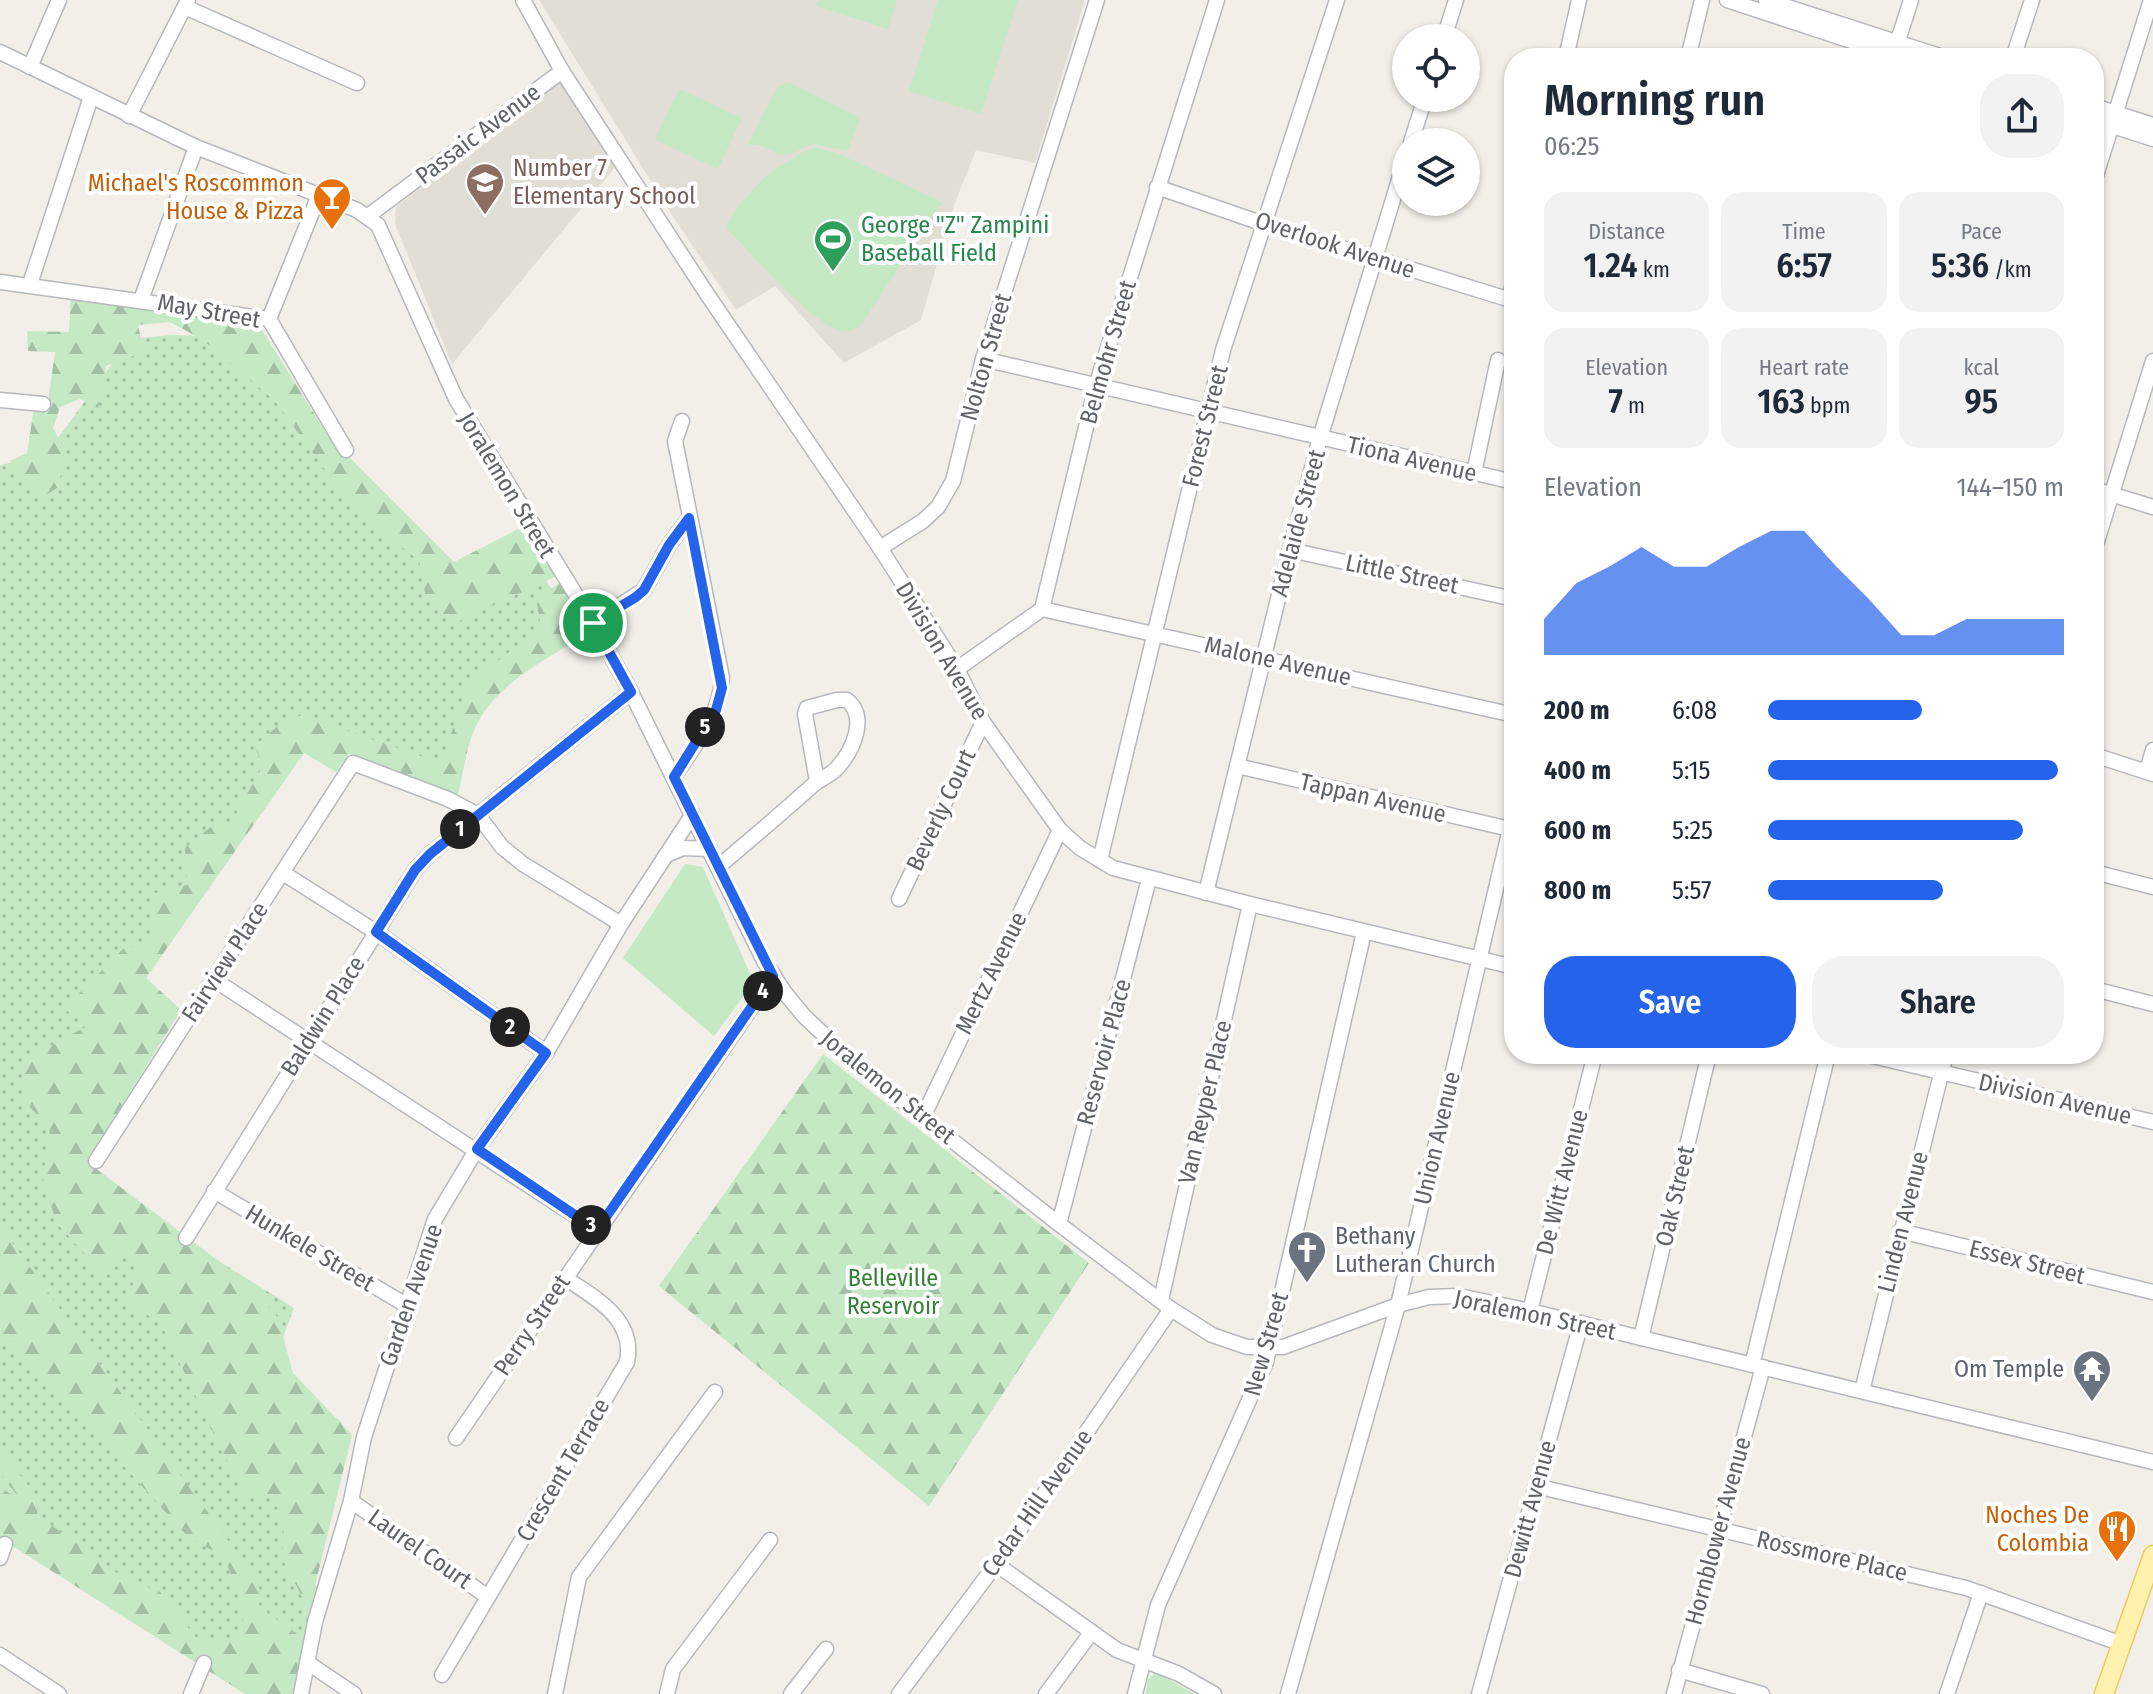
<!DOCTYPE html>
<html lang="en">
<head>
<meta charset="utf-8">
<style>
	body { margin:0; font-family:"Fira Sans Condensed",sans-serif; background:#f2f2f3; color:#1f2937; height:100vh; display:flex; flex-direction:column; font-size:30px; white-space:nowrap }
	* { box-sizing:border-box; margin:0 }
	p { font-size:26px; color:#747a83 }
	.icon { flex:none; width:44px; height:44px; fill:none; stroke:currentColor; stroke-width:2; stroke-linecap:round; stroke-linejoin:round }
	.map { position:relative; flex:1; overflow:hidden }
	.sheet { position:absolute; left:1504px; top:48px; width:600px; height:1016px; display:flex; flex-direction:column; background:#fff; border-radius:32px; box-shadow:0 2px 6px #0004 }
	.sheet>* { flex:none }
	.fabs { position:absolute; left:1392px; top:24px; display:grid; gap:16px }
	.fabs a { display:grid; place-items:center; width:88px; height:88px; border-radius:50%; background:#fff; box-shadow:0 2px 6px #0004; font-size:40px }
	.pin { position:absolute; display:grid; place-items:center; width:68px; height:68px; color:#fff; margin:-34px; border:4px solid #fff; border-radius:50%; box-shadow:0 2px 8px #0007 }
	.km { position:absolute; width:40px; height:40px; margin:-20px; border-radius:50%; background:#222; color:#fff; font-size:22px; line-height:40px; text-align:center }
	.round { display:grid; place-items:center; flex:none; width:84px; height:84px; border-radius:32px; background:#f2f2f3 }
	.overview { display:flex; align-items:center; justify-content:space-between; height:136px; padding:0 40px }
	h1 { font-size:44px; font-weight:600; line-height:60px }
	.figures { display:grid; grid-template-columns:repeat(3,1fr); gap:12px; height:136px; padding:8px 40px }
	.figures div { display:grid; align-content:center; border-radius:20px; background:#f2f2f3; text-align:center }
	.figures b { font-size:34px; font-weight:600 }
	.figures small { font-size:22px; font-weight:400 }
	.figures p { font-size:22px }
	.chart { height:224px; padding:16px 40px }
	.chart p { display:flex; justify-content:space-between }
	.chart svg { width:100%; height:144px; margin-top:8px; fill:#2563eb; opacity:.7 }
	.primary-button { display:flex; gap:16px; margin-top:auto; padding:16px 40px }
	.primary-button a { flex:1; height:92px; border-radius:32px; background:#2563eb; color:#fff; font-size:32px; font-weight:600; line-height:92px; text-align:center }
	.primary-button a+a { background:#f2f2f3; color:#1f2937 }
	ul { padding:0 40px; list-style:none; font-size:26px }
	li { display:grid; grid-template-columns:128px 96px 1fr; align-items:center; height:60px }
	li i { height:20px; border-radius:10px; background:#2563eb }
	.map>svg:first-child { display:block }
	.education { fill:#e1ded6 }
	.grass { fill:url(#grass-dots) }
	.forest { fill:url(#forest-firs) }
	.green { fill:#c5e8c5 }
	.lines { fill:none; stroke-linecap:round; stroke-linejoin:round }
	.minor-casing { stroke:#b5b8bc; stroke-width:17 }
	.major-casing { stroke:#f2c960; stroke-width:21 }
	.minor { stroke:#fff; stroke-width:14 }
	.major { stroke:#fff2af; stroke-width:18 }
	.route-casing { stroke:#fff; stroke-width:16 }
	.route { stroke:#2563eb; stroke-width:10 }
	.labels { text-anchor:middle; stroke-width:8; stroke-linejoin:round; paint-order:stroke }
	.street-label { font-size:24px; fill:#5f6368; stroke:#fff }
	.education-label { font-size:24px; fill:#785e54; stroke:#fff; text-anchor:start }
	.food-label { font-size:24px; fill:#c56008; stroke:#fff; text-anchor:end }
	.leisure-label { font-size:24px; fill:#27864d; stroke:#fff; text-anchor:start }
	.worship-label { font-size:24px; fill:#5b616d; stroke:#fff; text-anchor:start }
	.park-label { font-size:24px; fill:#348238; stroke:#fff }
</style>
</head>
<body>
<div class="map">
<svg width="2153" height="1694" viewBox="0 0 2153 1694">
	<defs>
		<pattern id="grass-dots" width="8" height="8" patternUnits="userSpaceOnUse" patternTransform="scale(2)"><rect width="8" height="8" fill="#c5e8c5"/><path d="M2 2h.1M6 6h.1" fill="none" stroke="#a3c0a4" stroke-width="1.8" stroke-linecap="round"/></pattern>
		<pattern id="forest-firs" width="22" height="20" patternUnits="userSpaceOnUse" patternTransform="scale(2)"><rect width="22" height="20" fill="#c5e8c5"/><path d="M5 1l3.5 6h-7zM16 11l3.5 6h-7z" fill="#a3c0a4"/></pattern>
	</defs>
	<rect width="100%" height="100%" fill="#f1efe8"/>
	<!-- education -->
	<g class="education">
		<path d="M539,0H1085L1035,163L976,150L953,208L921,320L844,363L775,286L736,310L670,212Z"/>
		<path d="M556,82L565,84L618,164L452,364L395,224L396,207Z"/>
	</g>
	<!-- grass -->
	<path class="grass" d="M171,335L212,336L278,397L422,558L431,596L516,534L576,627L482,692L448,789L348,749L298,744L131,990L74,1171L294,1308L270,1373L342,1422L298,1569L328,1598L305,1694H251L0,1528V465L45,456L130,339Z"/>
	<!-- forest -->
	<g class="forest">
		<path d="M71,294L232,317L262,330L328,436L454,562L522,527L557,576L455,623L426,599L419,560L359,516L274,400L203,340L170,322L138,325L144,352L106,366L98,408L80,399L60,407L53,428L67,454L57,488L43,497L10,461L27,453L34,408L47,409L55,352L28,351L27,331L69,332Z"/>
		<path d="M561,582L583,636C544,661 495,684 475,728C466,748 463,774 458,795L349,754L336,772L304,753L146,978L181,1010L87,1162L252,1286L278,1318L293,1373L352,1435L309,1610L282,1558L284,1521L273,1499L243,1494L159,1320L128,1307L137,1268L126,1256L105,1277L57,1223L43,1182L50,1128L23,1100L24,1060L89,1025L64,1009L126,946L143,947L152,931L151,894L187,885L185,848L212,826L230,824L263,766L255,746L280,724L302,715L441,763L468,684L541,627L536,598Z"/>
		<path d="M823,1054L1089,1263L929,1506L659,1286Z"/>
		<path d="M0,1226L259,1583V1606L304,1639L292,1694H245L0,1538V1488L20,1499L0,1473V1450L38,1498L37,1515L120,1575L160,1592L198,1640L228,1642L243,1633L242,1598L223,1556L189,1538L0,1329Z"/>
	</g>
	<!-- green -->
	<g class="green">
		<path d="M818,0H897L888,29L816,6Z"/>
		<path d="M938,0H1018L981,114L909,91Z"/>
		<path d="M788,82L860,118L848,151L813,144L789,155L778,154L760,145H748L777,88Z"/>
		<path d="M679,89L742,118L718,169L655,139Z"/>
		<path d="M814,147L839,154L942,202L860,326C855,329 849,332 842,331C813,326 749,251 726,227C747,189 775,165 814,147Z"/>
		<path d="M685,864L703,867L751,976L746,993L714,1036L623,958Z"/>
		<path d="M1155,1673H1158L1194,1694H1145L1148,1680Z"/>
	</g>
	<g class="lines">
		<defs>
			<g id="minor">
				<path d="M523,0L562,71L707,294L880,548L957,669L983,722L1060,830L1080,848L1113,868L1250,904L1514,967"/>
				<path d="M1727,0L1903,58"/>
				<path d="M1766,0L1946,58"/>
				<path d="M185,7L357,83"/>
				<path d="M1444,38L1456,0"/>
				<path d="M1895,50L1911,0"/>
				<path d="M0,52L196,147L357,210L378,225L456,399L593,623L631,692L764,961L785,993L804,1016L857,1066L1059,1224L1171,1309L1212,1335L1247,1347H1283L1398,1305L1429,1297L1459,1296L1530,1311L2153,1462"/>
				<path d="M1566,58L1579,0"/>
				<path d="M1688,58L1702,0"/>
				<path d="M2013,58L2032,0"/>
				<path d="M30,67L59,0"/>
				<path d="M2094,106L2153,125"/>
				<path d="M129,116L188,0"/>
				<path d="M2094,120L2153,139"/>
				<path d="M1411,142L1425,98"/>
				<path d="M2094,182L2151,0"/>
				<path d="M1157,187L1264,224L1514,301"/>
				<path d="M368,216L562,71"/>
				<path d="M0,282L269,319L346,450"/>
				<path d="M30,284L91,97"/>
				<path d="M1509,299L1514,279"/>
				<path d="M141,300L196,147"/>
				<path d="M269,319L319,195"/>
				<path d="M983,359L1514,482"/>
				<path d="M0,400L43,404"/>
				<path d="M1474,473L1498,360"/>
				<path d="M2094,489L2153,507"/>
				<path d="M880,548L923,521L938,507L953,481L983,359L1097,0"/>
				<path d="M1290,550L1514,599"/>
				<path d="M2094,551L2153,361"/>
				<path d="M1042,609L1514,715"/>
				<path d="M593,623L644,590L669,545L689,518"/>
				<path d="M957,669L1042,609L1096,386L1217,0"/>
				<path d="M2094,755L2153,774"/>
				<path d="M1237,766L1510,829"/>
				<path d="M2147,771L2153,750"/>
				<path d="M674,777C693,747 721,714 722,678L675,441L682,421"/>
				<path d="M668,854L683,848L710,849"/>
				<path d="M1100,860L1223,350L1337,0"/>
				<path d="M718,867C750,840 782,813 813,785C821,778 832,775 838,767C853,750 868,717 847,700H837L807,708L805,714L817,781"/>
				<path d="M2094,872L2153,887"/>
				<path d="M283,873L376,932L546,1053"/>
				<path d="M1206,893L1290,550L1320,438L1406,157"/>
				<path d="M899,899L983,722"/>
				<path d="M213,979L597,1230"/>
				<path d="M2094,989L2153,1004"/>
				<path d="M1864,1054L2153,1122"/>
				<path d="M923,1117L1060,830"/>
				<path d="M96,1161L353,763L448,799L478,815L502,847L523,864L621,924"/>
				<path d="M214,1191L406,1305"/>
				<path d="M1059,1224L1149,879"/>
				<path d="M1900,1231L2153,1292"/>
				<path d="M186,1238L415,870L430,854L478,815L631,692"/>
				<path d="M1161,1300L1250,904"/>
				<path d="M1530,1311L1595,1054"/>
				<path d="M1641,1338L1709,1054"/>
				<path d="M1752,1365L1828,1054"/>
				<path d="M1862,1391L1946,1054"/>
				<path d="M456,1438L773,976"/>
				<path d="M1536,1486L1966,1588L2122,1644"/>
				<path d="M351,1501L488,1597"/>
				<path d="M0,1558L5,1544"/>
				<path d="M996,1564L1117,1650L1179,1674L1214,1694"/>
				<path d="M0,1655L59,1694"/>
				<path d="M308,1663L354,1694"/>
				<path d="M1679,1670L1762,1694"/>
				<path d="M442,1675L627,1362C636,1319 594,1297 565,1278"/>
				<path d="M191,1694L204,1663"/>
				<path d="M301,1694L315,1622L351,1501L364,1437L435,1219L477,1149L546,1053L621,924L693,814"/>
				<path d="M555,1694L579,1577L715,1392"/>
				<path d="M667,1694L673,1669L770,1540"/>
				<path d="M791,1694L826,1649"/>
				<path d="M899,1694L996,1564L1171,1309"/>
				<path d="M1046,1694L1091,1633"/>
				<path d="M1135,1694L1158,1605L1266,1362L1364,932"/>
				<path d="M1288,1694L1398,1305L1514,812"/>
				<path d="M1479,1694L1581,1323"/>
				<path d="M1674,1694L1763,1367"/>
				<path d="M1947,1694L1981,1593"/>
			</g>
			<path id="major" d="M2104,1694L2153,1555"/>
		</defs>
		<!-- minor casing -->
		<use href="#minor" class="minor-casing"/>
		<!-- major casing -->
		<use href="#major" class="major-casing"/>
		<!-- minor -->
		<use href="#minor" class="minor"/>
		<!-- major -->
		<use href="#major" class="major"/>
	</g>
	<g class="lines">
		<defs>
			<path id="route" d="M689,518L722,688L716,710L674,777L773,976L597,1230L477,1149L546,1053L376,932L415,870L430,854L631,692L593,623L636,597L644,590L669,545Z"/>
		</defs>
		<!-- route casing -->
		<use href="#route" class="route-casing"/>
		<!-- route -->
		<use href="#route" class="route"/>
	</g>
	<!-- icons -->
	<defs>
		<symbol id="school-pin" viewBox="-11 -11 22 30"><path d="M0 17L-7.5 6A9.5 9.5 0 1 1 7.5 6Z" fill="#8d6e63" stroke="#fff"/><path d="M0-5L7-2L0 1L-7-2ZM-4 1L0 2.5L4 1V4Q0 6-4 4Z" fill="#fff"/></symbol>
		<symbol id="bar-pin" viewBox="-11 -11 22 30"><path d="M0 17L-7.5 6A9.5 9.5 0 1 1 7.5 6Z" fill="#e8710a" stroke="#fff"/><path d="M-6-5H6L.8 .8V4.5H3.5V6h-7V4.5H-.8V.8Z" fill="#fff"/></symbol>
		<symbol id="stadium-pin" viewBox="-11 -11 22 30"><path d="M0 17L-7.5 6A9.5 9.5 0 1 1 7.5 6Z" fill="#2e9e5b" stroke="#fff"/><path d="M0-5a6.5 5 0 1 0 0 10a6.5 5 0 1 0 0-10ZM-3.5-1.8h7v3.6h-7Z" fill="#fff"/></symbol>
		<symbol id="church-pin" viewBox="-11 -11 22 30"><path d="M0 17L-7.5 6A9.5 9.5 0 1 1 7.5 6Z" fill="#6b7280" stroke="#fff"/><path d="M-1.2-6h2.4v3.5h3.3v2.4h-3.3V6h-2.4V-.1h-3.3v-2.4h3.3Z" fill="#fff"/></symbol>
		<symbol id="temple-pin" viewBox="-11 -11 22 30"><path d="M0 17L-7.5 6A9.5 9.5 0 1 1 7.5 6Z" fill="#6b7280" stroke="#fff"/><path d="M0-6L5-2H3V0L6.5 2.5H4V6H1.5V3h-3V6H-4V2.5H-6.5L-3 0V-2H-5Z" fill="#fff"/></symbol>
		<symbol id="restaurant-pin" viewBox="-11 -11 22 30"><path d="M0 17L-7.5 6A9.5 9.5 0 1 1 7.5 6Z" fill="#e8710a" stroke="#fff"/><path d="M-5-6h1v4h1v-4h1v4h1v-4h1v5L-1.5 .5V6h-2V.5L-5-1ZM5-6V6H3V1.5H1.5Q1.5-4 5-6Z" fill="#fff"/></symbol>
	</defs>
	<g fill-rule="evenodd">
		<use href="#school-pin" x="463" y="160" width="44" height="60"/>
		<use href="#bar-pin" x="310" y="175" width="44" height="60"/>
		<use href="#stadium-pin" x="811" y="217" width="44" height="60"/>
		<use href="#church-pin" x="1285" y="1228" width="44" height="60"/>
		<use href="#temple-pin" x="2070" y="1347" width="44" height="60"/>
		<use href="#restaurant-pin" x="2095" y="1507" width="44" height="60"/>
	</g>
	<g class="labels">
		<!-- street labels -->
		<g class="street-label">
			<text transform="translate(478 134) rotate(-37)" y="8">Passaic Avenue</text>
			<text transform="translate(1335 245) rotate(18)" y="8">Overlook Avenue</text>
			<text transform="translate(209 311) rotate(10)" y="8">May Street</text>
			<text transform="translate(1108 352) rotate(-74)" y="8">Belmohr Street</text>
			<text transform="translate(986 357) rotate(-74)" y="8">Nolton Street</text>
			<text transform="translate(1205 426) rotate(-76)" y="8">Forest Street</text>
			<text transform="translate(1412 459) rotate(13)" y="8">Tiona Avenue</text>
			<text transform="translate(507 485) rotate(59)" y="8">Joralemon Street</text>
			<text transform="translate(1298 523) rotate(-75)" y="8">Adelaide Street</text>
			<text transform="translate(1402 574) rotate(12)" y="8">Little Street</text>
			<text transform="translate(942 651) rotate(59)" y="8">Division Avenue</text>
			<text transform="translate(1278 661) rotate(13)" y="8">Malone Avenue</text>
			<text transform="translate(1373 798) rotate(13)" y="8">Tappan Avenue</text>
			<text transform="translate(941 810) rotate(-65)" y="8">Beverly Court</text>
			<text transform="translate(225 962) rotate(-57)" y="8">Fairview Place</text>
			<text transform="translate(991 973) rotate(-64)" y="8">Mertz Avenue</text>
			<text transform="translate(323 1016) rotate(-58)" y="8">Baldwin Place</text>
			<text transform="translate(1104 1052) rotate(-75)" y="8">Reservoir Place</text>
			<text transform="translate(888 1087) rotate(39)" y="8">Joralemon Street</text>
			<text transform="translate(2055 1099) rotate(13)" y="8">Division Avenue</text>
			<text transform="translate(1205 1102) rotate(-77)" y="8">Van Reyper Place</text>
			<text transform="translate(1437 1138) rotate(-77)" y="8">Union Avenue</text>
			<text transform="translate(1562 1182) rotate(-76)" y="8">De Witt Avenue</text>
			<text transform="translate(1675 1196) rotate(-77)" y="8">Oak Street</text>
			<text transform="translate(1903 1222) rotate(-76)" y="8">Linden Avenue</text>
			<text transform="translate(310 1248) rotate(31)" y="8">Hunkele Street</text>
			<text transform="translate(2027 1262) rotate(14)" y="8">Essex Street</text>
			<text transform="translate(411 1295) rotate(-71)" y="8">Garden Avenue</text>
			<text transform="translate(1535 1315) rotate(12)" y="8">Joralemon Street</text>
			<text transform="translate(532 1325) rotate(-56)" y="8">Perry Street</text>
			<text transform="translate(1266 1344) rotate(-74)" y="8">New Street</text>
			<text transform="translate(563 1470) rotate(-60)" y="8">Crescent Terrace</text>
			<text transform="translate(1037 1503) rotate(-55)" y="8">Cedar Hill Avenue</text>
			<text transform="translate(1530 1509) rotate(-75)" y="8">Dewitt Avenue</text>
			<text transform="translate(1718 1531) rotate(-75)" y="8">Hornblower Avenue</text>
			<text transform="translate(420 1549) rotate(35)" y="8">Laurel Court</text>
			<text transform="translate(1832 1556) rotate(13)" y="8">Rossmore Place</text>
		</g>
		<!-- education labels -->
		<g class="education-label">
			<text x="513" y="176">Number 7<tspan x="513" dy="28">Elementary School</tspan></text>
		</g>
		<!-- food labels -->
		<g class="food-label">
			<text x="304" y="191">Michael's Roscommon<tspan x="304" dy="28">House &amp; Pizza</tspan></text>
			<text x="2089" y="1523">Noches De<tspan x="2089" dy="28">Colombia</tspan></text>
		</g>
		<!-- leisure labels -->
		<g class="leisure-label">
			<text x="861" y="233">George "Z" Zampini<tspan x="861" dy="28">Baseball Field</tspan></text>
		</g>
		<!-- worship labels -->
		<g class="worship-label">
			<text x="1335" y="1244">Bethany<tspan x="1335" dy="28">Lutheran Church</tspan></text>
			<text x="2064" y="1377" text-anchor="end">Om Temple</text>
		</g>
		<!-- park labels -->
		<g class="park-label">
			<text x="893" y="1286">Belleville<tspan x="893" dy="28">Reservoir</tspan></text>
		</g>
	</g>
</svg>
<div class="fabs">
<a><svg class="icon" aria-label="locate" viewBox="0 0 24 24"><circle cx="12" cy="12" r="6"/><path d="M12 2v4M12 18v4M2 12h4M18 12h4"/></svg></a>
<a><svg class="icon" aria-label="layers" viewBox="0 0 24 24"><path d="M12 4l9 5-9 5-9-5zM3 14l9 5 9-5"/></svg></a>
</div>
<div class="pin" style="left:593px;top:623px;background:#1e9e55"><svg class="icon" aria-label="arrive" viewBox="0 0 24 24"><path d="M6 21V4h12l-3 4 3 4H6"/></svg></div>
<b class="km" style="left:460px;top:829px">1</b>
<b class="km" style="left:510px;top:1027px">2</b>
<b class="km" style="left:591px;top:1225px">3</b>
<b class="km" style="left:763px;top:991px">4</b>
<b class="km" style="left:705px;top:727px">5</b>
<section class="sheet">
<div class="overview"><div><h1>Morning run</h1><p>06:25</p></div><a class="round"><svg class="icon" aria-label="share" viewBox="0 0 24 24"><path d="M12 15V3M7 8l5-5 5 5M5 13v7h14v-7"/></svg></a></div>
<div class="figures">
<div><p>Distance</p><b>1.24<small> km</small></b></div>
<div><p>Time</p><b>6:57</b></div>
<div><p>Pace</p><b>5:36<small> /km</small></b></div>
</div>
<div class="figures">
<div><p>Elevation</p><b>7<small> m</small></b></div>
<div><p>Heart rate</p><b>163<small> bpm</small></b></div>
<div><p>kcal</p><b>95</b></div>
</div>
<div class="chart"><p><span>Elevation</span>144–150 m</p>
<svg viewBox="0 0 160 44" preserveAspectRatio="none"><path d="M0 44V33L10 22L20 17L30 11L40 17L50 17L60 11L70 6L80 6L90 17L100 27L110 38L120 38L130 33L140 33L150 33L160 33V44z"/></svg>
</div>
<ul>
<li><b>200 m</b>6:08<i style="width:52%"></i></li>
<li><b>400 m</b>5:15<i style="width:98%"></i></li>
<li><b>600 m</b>5:25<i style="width:86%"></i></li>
<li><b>800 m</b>5:57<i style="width:59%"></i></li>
</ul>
<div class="primary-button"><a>Save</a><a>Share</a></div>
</section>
</div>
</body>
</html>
